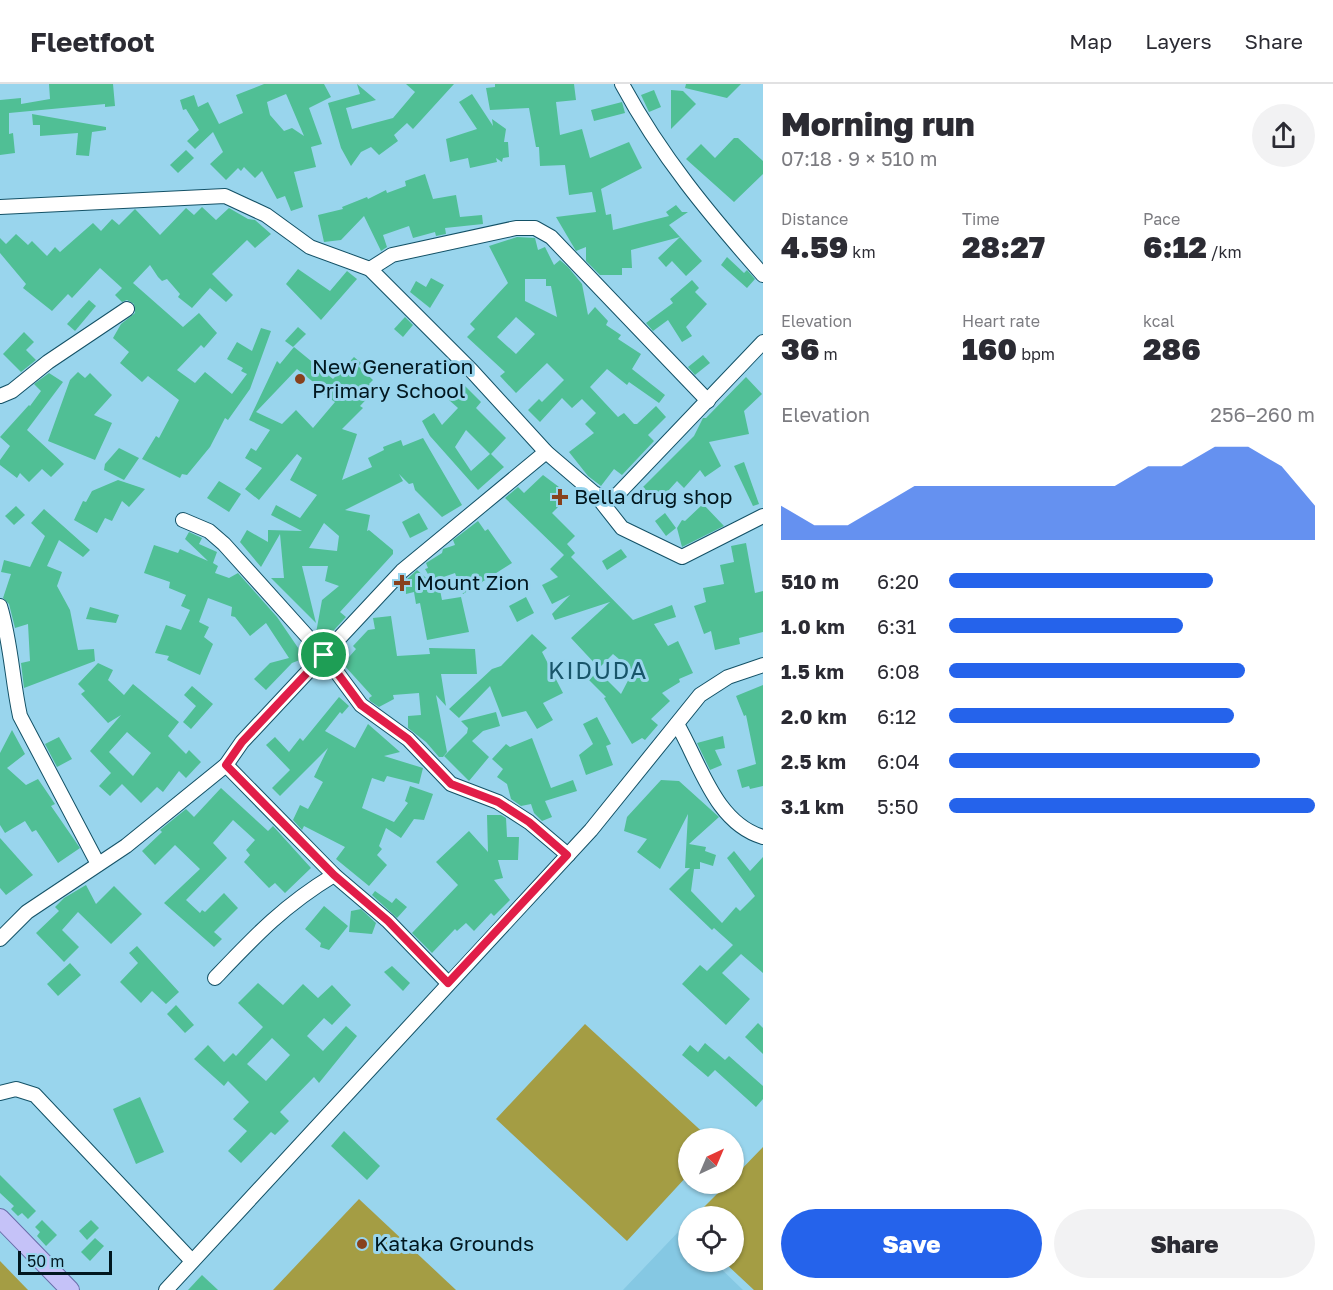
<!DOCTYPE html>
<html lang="en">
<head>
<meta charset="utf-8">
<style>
	body { margin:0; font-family:"Golos Text",sans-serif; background:#f2f2f3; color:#2b2b33; height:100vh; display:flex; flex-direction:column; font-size:22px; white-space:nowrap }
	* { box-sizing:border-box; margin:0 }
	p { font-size:20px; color:#7c7c81 }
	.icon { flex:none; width:33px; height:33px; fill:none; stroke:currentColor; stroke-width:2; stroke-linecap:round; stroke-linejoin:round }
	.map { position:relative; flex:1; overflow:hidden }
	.details { display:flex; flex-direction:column; background:#fff; width:570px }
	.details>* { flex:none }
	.needle { width:39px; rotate:44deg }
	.tools { position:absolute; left:678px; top:1044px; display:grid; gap:12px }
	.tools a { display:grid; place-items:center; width:66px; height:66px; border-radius:50%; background:#fff; box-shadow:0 2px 4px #0004; font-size:30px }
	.scale { position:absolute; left:18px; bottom:15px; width:94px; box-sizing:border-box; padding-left:6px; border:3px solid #01171f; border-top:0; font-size:16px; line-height:21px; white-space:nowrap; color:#01171f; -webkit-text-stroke:4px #99d5ed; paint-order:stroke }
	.pin { position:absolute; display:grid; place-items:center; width:51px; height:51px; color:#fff; margin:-26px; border:3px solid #fff; border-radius:50%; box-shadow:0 2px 6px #0007 }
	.round { display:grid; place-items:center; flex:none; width:63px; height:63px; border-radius:32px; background:#f2f2f3 }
	.headline { display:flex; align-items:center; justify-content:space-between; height:102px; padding:0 18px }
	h1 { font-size:33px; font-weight:800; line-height:45px }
	.stats { display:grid; grid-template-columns:repeat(3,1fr); gap:9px; height:102px; padding:6px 18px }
	.stats div { display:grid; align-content:center }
	.stats b { font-size:30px; font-weight:800 }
	.stats small { font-size:16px; font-weight:400 }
	.stats p { font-size:16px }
	.chart { height:168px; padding:12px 18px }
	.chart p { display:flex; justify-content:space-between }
	.chart svg { width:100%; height:108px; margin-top:6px; fill:#2563eb; opacity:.7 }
	.cta { display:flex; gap:12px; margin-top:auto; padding:12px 18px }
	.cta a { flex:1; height:69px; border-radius:36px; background:#2563eb; color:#fff; font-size:24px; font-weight:800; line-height:69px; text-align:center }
	.cta a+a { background:#f2f2f3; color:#2b2b33 }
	ul { padding:0 18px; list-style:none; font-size:20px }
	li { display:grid; grid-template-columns:96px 72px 1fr; align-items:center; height:45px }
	li i { height:15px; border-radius:8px; background:#2563eb }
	header { display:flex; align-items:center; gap:36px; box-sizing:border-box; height:84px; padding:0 30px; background:#fff; border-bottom:2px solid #e1e1e2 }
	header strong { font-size:28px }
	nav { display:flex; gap:33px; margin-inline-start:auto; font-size:21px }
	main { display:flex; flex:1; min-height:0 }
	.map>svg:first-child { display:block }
	.built { fill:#85c8e3 }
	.green { fill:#a49d44 }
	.building { fill:#50bf95; fill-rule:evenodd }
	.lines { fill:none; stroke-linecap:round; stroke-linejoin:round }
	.minor-casing { stroke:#135166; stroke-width:16 }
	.major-casing { stroke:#686ca9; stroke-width:20 }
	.minor { stroke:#fff; stroke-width:14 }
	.major { stroke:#c5c2f8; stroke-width:18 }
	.route-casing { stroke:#fff; stroke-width:12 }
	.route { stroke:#e11d48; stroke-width:8 }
	.poi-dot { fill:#88411d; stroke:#99d5ed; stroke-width:2 }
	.labels { text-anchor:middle; stroke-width:6; stroke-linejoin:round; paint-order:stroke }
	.poi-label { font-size:21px; fill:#01171f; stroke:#99d5ed; text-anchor:start }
	.quarter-label { font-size:24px; letter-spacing:1.5px; fill:#18556a; stroke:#99d5ed }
</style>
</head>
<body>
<header>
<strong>Fleetfoot</strong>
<nav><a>Map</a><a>Layers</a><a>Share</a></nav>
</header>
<main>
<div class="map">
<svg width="763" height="1206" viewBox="0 0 763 1206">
	<rect width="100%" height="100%" fill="#99d5ed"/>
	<!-- built -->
	<path class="built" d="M681,1145L688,1152V1178H714L743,1206H623Z"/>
	<!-- green -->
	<g class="green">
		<path d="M585,940L709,1054H688V1091L627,1157L496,1035Z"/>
		<path d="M763,1063V1206H754L724,1178H734V1132H695L727,1100H734V1093Z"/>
		<path d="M359,1115L456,1206H273Z"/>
		<path d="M0,1177L28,1206H0Z"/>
	</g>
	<!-- building -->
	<g class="building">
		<path d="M49,0H113L115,22L105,23V20L9,29V50L13,49L15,69L0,71V16L21,14V20L50,15Z"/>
		<path d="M264,0H324L331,13L309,24L322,60L311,63L316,83L294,88L303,123L291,127L285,112L277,115L262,87L255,94L244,83L241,87L238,84L226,96L210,80L223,68L213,48L195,65L187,57L199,46L186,25L183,26L180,16L194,11L198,23L208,18L219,40L243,29L236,11ZM286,10L287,12L304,52L292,44L284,47L270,31L267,18Z"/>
		<path d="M357,0L376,16L346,24L352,45L393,34L415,8L406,0H454L413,45L407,39L394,51L398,57L379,71L371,63L361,68L351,82L341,64L328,19L360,10Z"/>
		<path d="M495,0H574L576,16L556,18L560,51L582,45L590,74L629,58L642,84L601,105L606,131L611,130L613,146L669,132L666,128L676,121L682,128H688L669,141L680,153L631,166L632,184H622V191H600L586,177V163L576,167L556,133L596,128L592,108L569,111L565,81L540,82L539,63H536L529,24L490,26L486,4L495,3Z"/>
		<path d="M686,0H741L727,14L685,4Z"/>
		<path d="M654,6L661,23L649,28L641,11Z"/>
		<path d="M671,6L683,7L696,20L671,45Z"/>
		<path d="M472,10L493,42L492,35L506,45L504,58H508L509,73L503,74L502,78L496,74L497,78L470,84L468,74L450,78L446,55L477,45L459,18Z"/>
		<path d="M622,18L625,29L594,37L591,26Z"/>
		<path d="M32,30L106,43V46L92,48L89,72L76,71L78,49L40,52V41H33Z"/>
		<path d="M734,54H738L763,77V90L734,118L686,75L701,60L715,74Z"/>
		<path d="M186,66L194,74L178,89L170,81Z"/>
		<path d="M425,90L433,115L456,111L460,133L482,131L483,140L445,144L446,150L436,152L435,148L413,154L409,142L383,151L387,163L381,167L364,132L341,156L324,158L318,131L343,125L342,123L367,113L368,115L386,106L387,109L406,102L405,97Z"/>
		<path d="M202,123L216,136L229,124L248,135L255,136L271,150L255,164L247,156L212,190L233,211L226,218L210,204L192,224L178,213L180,210L167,195L162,197L158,193L150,181L133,199L183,243L199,229L217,249L204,264L201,261L177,286L195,299L205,288L232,310L247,290L241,287L243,284L227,275L237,258L252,267L261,244L271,247L250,305L228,336L225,334L210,363L187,391L182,390L180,394L142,375L156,352L159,354L179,316L148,292L142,298L120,279L129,268L113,254L121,240L135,229L134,220L127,216L122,218L115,211L122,204L100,184L72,214L68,210L52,227L23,204L26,200L0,169V154L6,160L16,150L28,161L32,157L47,172L55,163L60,168L93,139L101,147L112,135L119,141L135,125L160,151L186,124L194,131Z"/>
		<path d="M517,153L535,154L538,166L545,163L554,181L560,176L568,183L582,200L588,231L595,223L608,237L606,241L621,251L618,255L641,270L632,285L665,311L659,319L629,298L627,301L607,285L590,303L618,333L624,329L634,340H637L656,322L666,333L648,351L654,357L622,391L614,385L601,402L588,392L569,368L594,349L585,340L596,329L582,315L572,324L562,314L540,338L528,326L539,315L542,318L564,296L547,279L516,309L500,292L505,288L467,253L475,245L470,240L508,199L489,162ZM525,195H546V202H551L557,233L525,217ZM516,233L535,250L516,270L497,253Z"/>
		<path d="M680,153L702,177L686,192L672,177L666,183L658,174Z"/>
		<path d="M727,173L744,189L747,186L755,195L747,204L721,181Z"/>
		<path d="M298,185L330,207L347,187L357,195L321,236L286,200Z"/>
		<path d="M431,194L444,201L430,224L410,208L416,197L426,203Z"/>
		<path d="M692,196L699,204L695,208L707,220L686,243L692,252L682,258L668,236L653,247L646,239L673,219L670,215Z"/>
		<path d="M89,216L96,222L75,247L67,240Z"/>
		<path d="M405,233L413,241L403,253L394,245Z"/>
		<path d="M298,243L306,250L293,263L285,257Z"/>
		<path d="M24,248L34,258L26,266L36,276L21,288L3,270Z"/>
		<path d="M294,263L333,295L354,273L361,279L358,282L373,296L369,300L375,306L360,322L363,324L342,345L357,350L342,396L372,383L368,374L384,366L383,363L401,356L403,362L423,354L462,421L442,433L415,406L413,399L409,400L399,390L403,397L345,426L370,431L367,447L369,446L393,466V470L340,528L346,533L324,557L316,549L322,516L339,502L325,497L328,482H302L316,539L271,494H284L280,450L261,483L240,458L247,446L268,458V446L302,447L271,431L276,421L300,434L317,411L290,396L302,374L297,370L259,416L245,405L262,384L245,374L251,364L256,367L270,346L249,336L277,277L280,280ZM297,285L322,305L320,308L335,318L313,344L296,326L282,340L256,328ZM324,439L339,452L337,467L309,464Z"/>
		<path d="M703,271L710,279L695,291L688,283Z"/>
		<path d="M78,288L85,294L90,289L112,311L94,331L112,339L95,376L48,357L70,296Z"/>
		<path d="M49,289L63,298L27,346L64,380L51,393L42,385L29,398L20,389L17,394L0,381V376L10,362L0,353L29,321L30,322L41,307L34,300Z"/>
		<path d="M746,293L762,310L744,327L749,350L709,358L721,382L705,393L700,386L684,404L677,397L658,418L643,403L694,352L703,334H706Z"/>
		<path d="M464,301L481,318L476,324L506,354L491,370L504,383L478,406L430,352L422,337L434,329L442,341L458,324L449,316ZM466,346L490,370L471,387L455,363Z"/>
		<path d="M119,364L139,374L124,396L104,386L105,380Z"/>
		<path d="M744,378L759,420L753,422L734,382Z"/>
		<path d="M543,391L563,406L556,413L562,419L552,429L575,452L567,460L575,469L571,473L633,536L672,521L676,533L654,540L668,562L678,557L693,589L679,595L680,598L662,609L670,617L651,635L658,641L645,656L642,654L632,660L604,614L606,613L589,596L598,587L621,610L633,587L613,570L599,584L571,554L610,518L555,536L552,530L570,511L552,520L542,501L558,493L550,485L564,471L505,414L518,403L524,409Z"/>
		<path d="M118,396L145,405L129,423L122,417L112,437L105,434L97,449L74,436L83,417L86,418L92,407Z"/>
		<path d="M219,397L241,410L229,428L207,414Z"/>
		<path d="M703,420L724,442L682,463L677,444L682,436L685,437Z"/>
		<path d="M16,422L25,431L14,441L5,432Z"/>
		<path d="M44,425L90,466L83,473L59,456L47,482L62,488L57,502L70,526L78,566L94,565L95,577L24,604L21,579L30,577L28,540L15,544L9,520L3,514L11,490L1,488L4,476L30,483L45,452L31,439Z"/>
		<path d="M419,429L428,445L410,454L402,438Z"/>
		<path d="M665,429L676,444L666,452L655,437Z"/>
		<path d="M478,437L485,447L488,445L512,479L463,510L455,489L432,497L425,485L428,484L426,479L442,469L443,465L455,461L453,456Z"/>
		<path d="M189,448L202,454L199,460L217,468L213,479L218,482L215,489L229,494L238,489L277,533L305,574L292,579L266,606L254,595L270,579L289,574L266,539L250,552L235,533L231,532L232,523L208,514L199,538L209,543L204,553L213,560L200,591L167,576L169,572L155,569L166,541L181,546L190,526L181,522L186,511L169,504L170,498L144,489L154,461L178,469L180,465L208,477L185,455Z"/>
		<path d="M746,459L755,509L763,507V548L739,554L740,560L715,566L711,547L704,550L694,522L706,518L703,504L724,500L720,481L734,478L731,462Z"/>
		<path d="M621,465L627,473L607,486L602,477Z"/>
		<path d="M417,486L440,506L442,516L461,513L469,548L427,556L420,519L416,520L414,508L406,510L405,497Z"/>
		<path d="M526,513L534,529L517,538L509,522Z"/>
		<path d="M90,523L119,531L116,539L86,535Z"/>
		<path d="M391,532L397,572L430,570L429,564L475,565L477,590H441L446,622L436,611L447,668L443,673H439L426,658L408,644V632L421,631L419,609L393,611L394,615L379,623L370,617L369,614L372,612L343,580L356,565L353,562L368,546L375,545L373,534Z"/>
		<path d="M532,550L547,564L542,568L563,609L543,619L553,636L537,645L526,627L502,633L490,602L459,634L449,625L492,585L501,582Z"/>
		<path d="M98,579L113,586L108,596L124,611L133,600L179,638L168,652L186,670L189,666L201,678L186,694L179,687L163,708L157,703L141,719L122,700L110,712L99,702L111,689L90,667L121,631L108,639L81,610L85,607L78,600ZM127,648L151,669L133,692L109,668Z"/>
		<path d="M763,601V702L750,705L749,702L742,704L737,686L756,680L746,631L744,632L736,612Z"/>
		<path d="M192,602L213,620L191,645L183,638L196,622L184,611Z"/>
		<path d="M339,613L349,622L342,630L340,628L325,647L355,664L368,640L400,668L384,672L423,684L419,700L387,692L384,698L372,694L362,724L394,738L408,719L405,717L410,702L433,710L424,736L414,735L401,754L386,744L379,762L382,765L377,771L387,781L369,802L336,775L345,763L304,742L302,746L293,736L300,721L308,725L323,698L314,693L328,664L280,712L272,704L290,686L266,661L275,653L289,668L300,654L303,657Z"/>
		<path d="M496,628L500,642L483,647L472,657L489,673L469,697L444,672L467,649L468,644L461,637Z"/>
		<path d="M597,633L611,660L606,662L613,681L586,691L579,671L593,660L583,640Z"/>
		<path d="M12,646L25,670L7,684L26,701L38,695L55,720L51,722L80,764L58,779L36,746L32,748L25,737L5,749L0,741V669Z"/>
		<path d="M723,652L725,664L715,666L722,681L710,686L697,659Z"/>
		<path d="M59,653L72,675L57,683L45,660Z"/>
		<path d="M532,654L551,704L573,696L577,707L545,717L552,733L542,737L534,729L531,720L521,722L511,715L507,700L497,693L503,685L492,675L506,660L510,663Z"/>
		<path d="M661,696L679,697L719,733L689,760L706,763L705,767L716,771L713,782L700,778V785H694L691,807L722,839L736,823L740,827L755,812L727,774L734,767L750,787L763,773V889L741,870L722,889L750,915L726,941L682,900L700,881L707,887L733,861L714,844L712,846L669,805L690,784H685L688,730L660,785L637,768L647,755L624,747L627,733Z"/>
		<path d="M221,704L268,747L273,742L311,784L285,809L275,799L269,804L244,778L250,771L246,766L255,756L233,736L213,759L227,774L186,816L200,829L202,826L205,828L224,809L238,824L214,848L222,855L214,863L164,819L200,785L175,761L155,781L142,767L162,748L160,746L186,725L194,733Z"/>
		<path d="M487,731H501L506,734L507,753H519L518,776H498L503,794L494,796L510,816L494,832L491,829L474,847L466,839L457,847L455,845L432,869L412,849L458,801L436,778L469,747L488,768Z"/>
		<path d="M0,754L33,791L6,811L0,804Z"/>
		<path d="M86,801L96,820L114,802L142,830L111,860L78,828L62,846L79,863L64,878L36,849L59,827L55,823L64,814Z"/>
		<path d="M375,807L392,819L396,814L407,823L397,834L372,811Z"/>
		<path d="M324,822L348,842L329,866L320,863L321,859L305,845Z"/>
		<path d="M361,825L376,839L372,850L349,848L351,827Z"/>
		<path d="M137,862L179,908L166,920L152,907L141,919L120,898L138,879L129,869Z"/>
		<path d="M70,879L81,891L58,912L47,900Z"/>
		<path d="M392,882L410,899L403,907L384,888Z"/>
		<path d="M258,899L283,921L303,900L318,914L332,901L351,921L332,941L324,934L307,952L323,967L346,942L357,952L319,999L314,993L280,1028L289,1037L275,1051L271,1048L241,1079L228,1067L247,1047L233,1035L249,1018L228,997L224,1002L194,975L208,961L224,978L233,969L236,972L263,943L238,919ZM272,954L290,971L266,997L247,980Z"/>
		<path d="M176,921L194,941L185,949L167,930Z"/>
		<path d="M758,939L763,944V970L745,953Z"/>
		<path d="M705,959L725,976L729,972L763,1002V1015L756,1023L715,986L708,993L682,971L690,961L698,968Z"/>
		<path d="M140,1013L164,1068L136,1080L113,1025Z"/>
		<path d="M344,1047L380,1082L367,1096L331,1062Z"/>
		<path d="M0,1091L36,1127L28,1135L22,1129L18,1132L11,1125L14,1122L0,1109Z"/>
		<path d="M42,1136L57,1151L46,1162L37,1152L40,1148L35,1143Z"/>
		<path d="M91,1136L99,1144L87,1156L79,1147Z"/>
		<path d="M95,1154L104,1162L90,1177L81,1168Z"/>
		<path d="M202,1191L218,1206H188Z"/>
	</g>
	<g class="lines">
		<defs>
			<g id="minor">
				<path d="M622,0C660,71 710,131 763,191"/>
				<path d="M0,123L225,112L266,131L310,163L370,185L471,286L546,368L594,409L607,415L618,410L763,258"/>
				<path d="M370,185L392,171L516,144H535L551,153L708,317"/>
				<path d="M0,312L12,307L48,278L127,225"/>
				<path d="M596,411L622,444L682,473L763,432"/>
				<path d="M183,436L209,447L224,460L324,571L361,621L408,655L451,700L498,718L529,738L568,771"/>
				<path d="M0,522C11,558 12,595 20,632L98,780"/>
				<path d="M677,640C700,679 715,739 763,753"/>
				<path d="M226,681L334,791L388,837L448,899"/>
				<path d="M0,855L27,828L126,762L226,681L242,658L402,487L546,368"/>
				<path d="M215,894C255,852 283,822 334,791"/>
				<path d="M0,1009L16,1005L35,1011L192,1177"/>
				<path d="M166,1206L591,746L700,611L728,593L763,581"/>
			</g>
			<path id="major" d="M0,1134L70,1206"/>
		</defs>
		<!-- minor casing -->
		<use href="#minor" class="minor-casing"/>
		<!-- major casing -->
		<use href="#major" class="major-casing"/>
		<!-- minor -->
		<use href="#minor" class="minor"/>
		<!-- major -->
		<use href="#major" class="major"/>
	</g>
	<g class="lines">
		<defs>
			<path id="route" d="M324,571L361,621L408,655L451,700L498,718L529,738L567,771L448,899L388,837L334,791L226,681L242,658Z"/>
		</defs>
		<!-- route casing -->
		<use href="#route" class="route-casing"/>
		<!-- route -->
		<use href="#route" class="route"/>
	</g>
	<!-- markers -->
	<g class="poi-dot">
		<circle cx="300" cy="295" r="6"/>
		<path d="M557 404h6v6h6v6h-6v6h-6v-6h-6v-6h6z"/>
		<path d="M399 490h6v6h6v6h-6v6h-6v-6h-6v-6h6z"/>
		<circle cx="362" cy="1160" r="6"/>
	</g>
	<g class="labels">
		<!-- poi labels -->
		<g class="poi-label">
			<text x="312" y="290">New Generation<tspan x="312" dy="24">Primary School</tspan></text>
			<text x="574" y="420">Bella drug shop</text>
			<text x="416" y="506">Mount Zion</text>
			<text x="374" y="1167">Kataka Grounds</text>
		</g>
		<!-- quarter labels -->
		<g class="quarter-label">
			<text x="598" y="595">KIDUDA</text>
		</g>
	</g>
</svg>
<div class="tools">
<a><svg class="needle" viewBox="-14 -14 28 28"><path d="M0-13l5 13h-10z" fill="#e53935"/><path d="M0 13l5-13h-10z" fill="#7c7c81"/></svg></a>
<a><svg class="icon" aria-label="locate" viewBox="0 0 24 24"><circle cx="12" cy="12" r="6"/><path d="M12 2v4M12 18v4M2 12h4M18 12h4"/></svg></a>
</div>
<div class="scale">50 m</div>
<div class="pin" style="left:324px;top:571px;background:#1e9e55"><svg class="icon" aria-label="arrive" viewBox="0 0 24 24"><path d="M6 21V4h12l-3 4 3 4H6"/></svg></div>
</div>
<section class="details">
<div class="headline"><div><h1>Morning run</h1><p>07:18 · 9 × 510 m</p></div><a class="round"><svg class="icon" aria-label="share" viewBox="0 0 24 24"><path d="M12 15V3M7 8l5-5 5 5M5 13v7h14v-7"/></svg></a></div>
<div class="stats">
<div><p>Distance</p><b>4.59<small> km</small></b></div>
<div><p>Time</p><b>28:27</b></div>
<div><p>Pace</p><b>6:12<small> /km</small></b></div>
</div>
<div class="stats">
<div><p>Elevation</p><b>36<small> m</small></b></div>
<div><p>Heart rate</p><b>160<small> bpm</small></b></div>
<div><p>kcal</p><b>286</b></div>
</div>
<div class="chart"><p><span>Elevation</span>256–260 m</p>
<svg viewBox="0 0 160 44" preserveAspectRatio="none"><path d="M0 44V30L10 38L20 38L30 30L40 22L50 22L60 22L70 22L80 22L90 22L100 22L110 14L120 14L130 6L140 6L150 14L160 30V44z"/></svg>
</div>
<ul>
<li><b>510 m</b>6:20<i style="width:72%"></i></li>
<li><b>1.0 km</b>6:31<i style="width:64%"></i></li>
<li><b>1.5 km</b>6:08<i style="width:81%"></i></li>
<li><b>2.0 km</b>6:12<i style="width:78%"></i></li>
<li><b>2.5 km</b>6:04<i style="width:85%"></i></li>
<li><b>3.1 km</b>5:50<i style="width:100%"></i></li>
</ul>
<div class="cta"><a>Save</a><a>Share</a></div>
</section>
</main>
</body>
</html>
